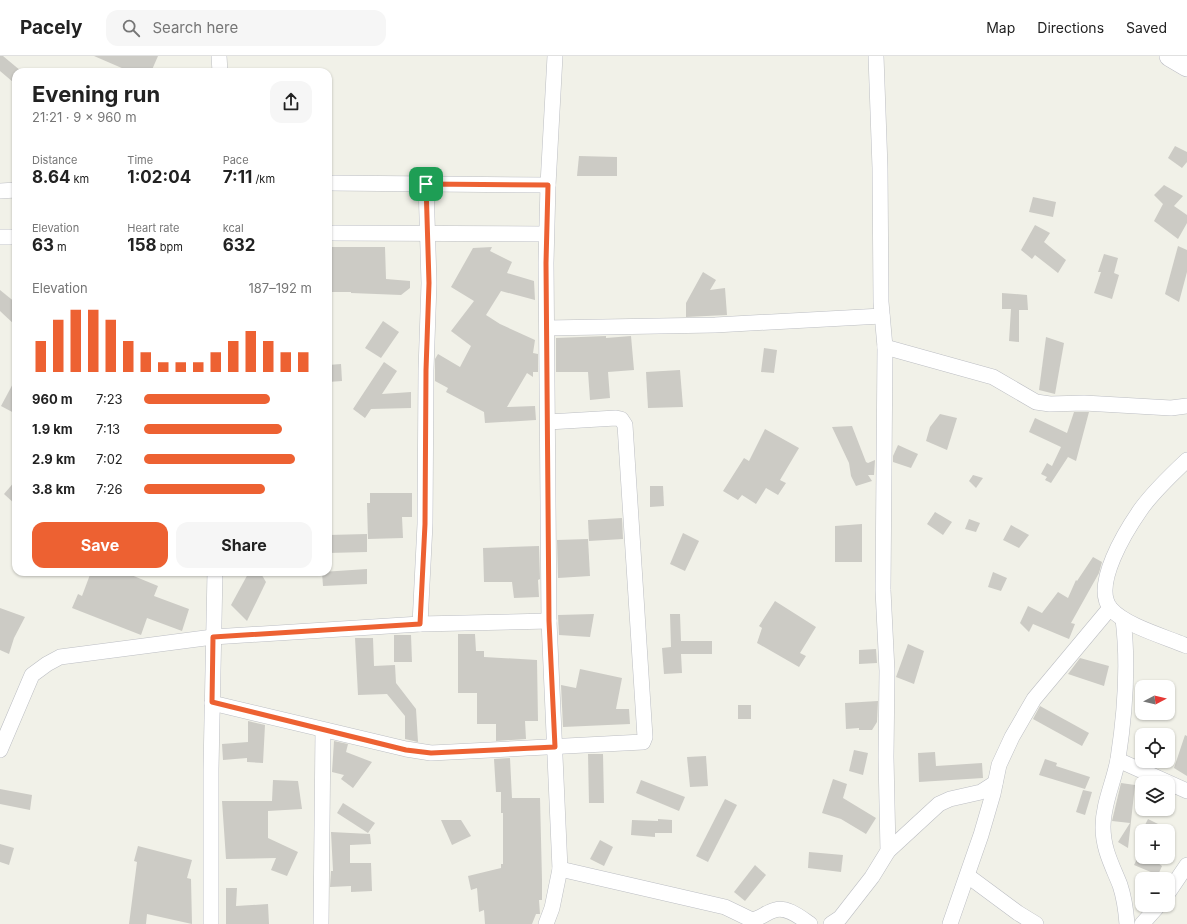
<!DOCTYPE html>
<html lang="en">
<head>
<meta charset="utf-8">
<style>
	body { margin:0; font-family:Inter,sans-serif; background:#f6f6f6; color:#222; height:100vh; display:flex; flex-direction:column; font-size:15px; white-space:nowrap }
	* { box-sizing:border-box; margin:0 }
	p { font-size:13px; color:#767676 }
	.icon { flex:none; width:22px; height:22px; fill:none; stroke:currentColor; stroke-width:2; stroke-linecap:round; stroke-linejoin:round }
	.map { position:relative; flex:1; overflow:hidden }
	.panel { position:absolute; left:12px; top:12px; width:320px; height:508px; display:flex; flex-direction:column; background:#fff; border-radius:12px; box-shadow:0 1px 3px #0004 }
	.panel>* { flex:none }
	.needle { width:26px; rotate:83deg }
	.fabs { position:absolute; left:1135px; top:624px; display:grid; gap:8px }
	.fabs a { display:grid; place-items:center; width:40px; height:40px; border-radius:8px; background:#fff; box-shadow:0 1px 3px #0004; font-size:20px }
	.pin { position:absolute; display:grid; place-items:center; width:34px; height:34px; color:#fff; margin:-17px; border-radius:8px; box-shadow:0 2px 6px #0006 }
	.round { display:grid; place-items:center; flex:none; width:42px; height:42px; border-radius:12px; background:#f6f6f6 }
	.headline { display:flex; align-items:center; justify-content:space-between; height:68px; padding:0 20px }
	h1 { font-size:22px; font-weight:700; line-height:30px }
	.stats { display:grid; grid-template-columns:repeat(3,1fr); gap:6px; height:68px; padding:4px 20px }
	.stats div { display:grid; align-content:center }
	.stats b { font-size:17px; font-weight:700 }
	.stats small { font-size:11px; font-weight:400 }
	.stats p { font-size:11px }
	.chart { height:112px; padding:8px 20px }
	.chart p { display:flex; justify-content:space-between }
	.chart svg { width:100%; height:72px; margin-top:4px; stroke:#ed6132; stroke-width:6 }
	.primary-button { display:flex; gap:8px; margin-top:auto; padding:8px 20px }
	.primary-button a { flex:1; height:46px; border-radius:12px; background:#ed6132; color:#fff; font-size:16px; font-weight:700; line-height:46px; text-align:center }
	.primary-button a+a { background:#f6f6f6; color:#222 }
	ul { padding:0 20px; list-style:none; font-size:13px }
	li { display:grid; grid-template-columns:64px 48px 1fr; align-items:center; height:30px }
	li i { height:10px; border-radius:5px; background:#ed6132 }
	header { display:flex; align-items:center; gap:24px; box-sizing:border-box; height:56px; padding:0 20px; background:#fff; border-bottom:1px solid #e0e0e0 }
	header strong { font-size:19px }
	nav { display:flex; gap:22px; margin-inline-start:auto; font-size:14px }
	.search { width:280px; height:36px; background:#f6f6f6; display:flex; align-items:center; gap:10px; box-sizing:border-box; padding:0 14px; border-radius:12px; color:#767676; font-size:15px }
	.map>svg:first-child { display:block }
	.building { fill:#cccbc5 }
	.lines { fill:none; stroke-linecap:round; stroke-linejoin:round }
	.minor-casing { stroke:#bcbec3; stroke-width:16 }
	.secondary-casing { stroke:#bdbec5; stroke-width:22 }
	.minor { stroke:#fff; stroke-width:15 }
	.secondary { stroke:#fff; stroke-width:21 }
	.route-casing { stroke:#fff; stroke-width:8 }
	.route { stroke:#ed6132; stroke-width:5 }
</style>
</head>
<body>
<header>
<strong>Pacely</strong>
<div class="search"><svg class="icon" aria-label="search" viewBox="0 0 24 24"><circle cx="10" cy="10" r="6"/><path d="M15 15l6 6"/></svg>Search here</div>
<nav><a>Map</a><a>Directions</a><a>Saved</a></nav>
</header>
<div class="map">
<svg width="1187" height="868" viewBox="0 0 1187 868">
	<rect width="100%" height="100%" fill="#f1f1e8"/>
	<!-- building -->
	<g class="building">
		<path d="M0,0H3L21,15L16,16V22L13,26L0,15Z"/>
		<path d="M94,0H158L151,16H131Z"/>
		<path d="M1175,90L1187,96V106L1182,112L1168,102Z"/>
		<path d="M579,100L617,101V120H577Z"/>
		<path d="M1164,129L1183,140L1174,150L1187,159V167L1178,183L1154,165L1163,148L1154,139Z"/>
		<path d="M1033,141L1056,146L1053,161L1029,156Z"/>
		<path d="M1035,169L1050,177L1044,186L1066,204L1058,217L1035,199L1032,203L1021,194Z"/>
		<path d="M1178,190L1187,194V216L1179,246L1165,238Z"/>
		<path d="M328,191H385L386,223L410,225V232L401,239L351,237V236H328Z"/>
		<path d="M492,191L490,195L512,206L507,217L534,225L535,244L501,235L486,259L500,268L535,284L533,297L538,298V316H533V321L527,317L507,351L535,350L536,364L485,367L484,356L446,336L448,332L435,325V303L438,298L460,311L471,290L451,275L474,245L451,231L473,192Z"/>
		<path d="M1104,198L1118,202L1114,217L1119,219L1112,243L1094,237L1101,216H1098Z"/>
		<path d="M703,216L716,224L710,234L725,232L727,259L686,261V247Z"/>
		<path d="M0,234L16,247V270L0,255Z"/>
		<path d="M1002,237L1027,239L1028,254H1019V286L1009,285L1011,253H1002Z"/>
		<path d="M383,265L399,276L381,302L365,292Z"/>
		<path d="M606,280V282L631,280L634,314L608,316L610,342L590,344L588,316H556V282Z"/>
		<path d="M1046,281L1064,287L1055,338L1039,334Z"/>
		<path d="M764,292L777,294L774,317L761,316Z"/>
		<path d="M384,306L397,315L382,338L411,336V352L371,353L365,362L353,353Z"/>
		<path d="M341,308L342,325L328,326V309Z"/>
		<path d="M680,314L683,351L648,352L646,316Z"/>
		<path d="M16,322V358L1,350Z"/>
		<path d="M1074,356H1089L1076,405L1068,401L1051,427L1045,424L1047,421L1041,418L1047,407L1052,410L1061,391L1029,376L1035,362L1067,377Z"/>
		<path d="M940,358L957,362L947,394L926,385L930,371Z"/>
		<path d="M852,370L866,406L868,407L875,404L874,419H868L872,425L856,430L851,420L849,407L832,371Z"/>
		<path d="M765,373L799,392L780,424L786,427L778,439L766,432L756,448L742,439L738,444L723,435L744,402L749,405Z"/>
		<path d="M898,389L918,398L911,412L893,406V400Z"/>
		<path d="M973,419L983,422L976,432L969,425Z"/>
		<path d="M16,424V449L4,438Z"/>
		<path d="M650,430H663L664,450L650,451Z"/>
		<path d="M370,437H412V461H402L403,482L368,483L367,447H370Z"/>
		<path d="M935,456L952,466L943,479L927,468Z"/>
		<path d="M622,462L623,483L589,485L588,464Z"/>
		<path d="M969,463L980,467L976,476L965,473Z"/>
		<path d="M862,468V506H835V470Z"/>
		<path d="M1011,469L1029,479L1019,492L1003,484Z"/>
		<path d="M683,477L699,485L685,515L670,508Z"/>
		<path d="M367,478V496L328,497V479Z"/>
		<path d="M588,483L590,520L558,522L557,484Z"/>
		<path d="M539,490L540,523L538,524L539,541L514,542L512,526H484L483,492Z"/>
		<path d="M1093,501L1102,506L1099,517L1071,567L1075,568L1069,583L1033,568L1029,576L1020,567L1028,550L1042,557L1058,536L1068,542L1076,524L1077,525Z"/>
		<path d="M367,513V528L323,530L322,516Z"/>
		<path d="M91,516H124L158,530L154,540L189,553L182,575L147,562L141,579L72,552L78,538L82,540Z"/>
		<path d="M249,516H260L266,526L247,565L231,549Z"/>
		<path d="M993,516L1007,522L1001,535L988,531Z"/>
		<path d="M775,545L816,571L800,597L806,600L799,611L757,587L762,572L759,570Z"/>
		<path d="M0,552L25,561L14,582L9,598L0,594Z"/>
		<path d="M594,558L590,581L559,579L558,559Z"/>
		<path d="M670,558H680L681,585H712V598H681L682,617L664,618L662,592L671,591Z"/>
		<path d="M458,578H475L476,595H484V601L537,604L538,665H525L526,683L496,685V668H477V637H458Z"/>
		<path d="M394,579H411L412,606H394Z"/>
		<path d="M355,582H373L374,610L395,609L396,627L416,653L418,686L405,683V660L387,638L358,639Z"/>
		<path d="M908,588L924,595L914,628L896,621Z"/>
		<path d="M876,593L877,607L859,608V594Z"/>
		<path d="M1080,602L1109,610L1104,630L1068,618Z"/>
		<path d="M580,613L622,622L616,653H629L630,668L563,671L561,629L576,632Z"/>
		<path d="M878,645L877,666L872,674H859V672L846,673L845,647Z"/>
		<rect x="738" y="649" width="13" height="14"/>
		<path d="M1040,650L1089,677L1082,690L1033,663Z"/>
		<path d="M248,665L265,669L263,707L247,706V702L223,704L222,688L248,686Z"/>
		<path d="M1185,679L1187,680V720L1174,712Z"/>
		<path d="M334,685L348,688L346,696L372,706L353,732L341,723L344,719L332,716Z"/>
		<path d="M854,694L868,697L863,719L849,715Z"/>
		<path d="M935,696L936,710L982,707L983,722L919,726L918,697Z"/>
		<path d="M588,698H603L604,747H589Z"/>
		<path d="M706,700L708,730L690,731L687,701Z"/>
		<path d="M510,702L512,742H540L542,824V844H539L540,858H536L532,868H485L484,854L479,856L477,832L471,834L468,820L501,812V808H503V757H501V736H496L494,703Z"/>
		<path d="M1045,703L1057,707L1056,710L1090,721L1085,733L1039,719Z"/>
		<path d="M833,723L847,728L843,742L876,762L866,778L841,763L822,757Z"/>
		<path d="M273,724L298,725L302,753L268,755V782L298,796L287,820L271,814L276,802L226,803L222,745H272Z"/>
		<path d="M641,724L685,741L679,755L636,737Z"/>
		<path d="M1121,727L1135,729L1128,792L1118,786L1130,767L1112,765Z"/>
		<path d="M0,733L32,739L30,754L0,748Z"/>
		<path d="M1083,734L1092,736L1085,759L1076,756Z"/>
		<path d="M725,743L737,749L708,806L696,800Z"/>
		<path d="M343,747L375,767L368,777L337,757Z"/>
		<path d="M658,763L672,764V777H655V781L631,779L632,764L658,765Z"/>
		<path d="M1148,763L1158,768L1154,775H1142Z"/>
		<path d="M441,764H461L471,780L452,789Z"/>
		<path d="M331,776L370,778L371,788L350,789V807H371L372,835L351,836V830L330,831L331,815H333Z"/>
		<path d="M600,784L613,791L604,810L590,803Z"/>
		<path d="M0,788L14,792L9,809L0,806Z"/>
		<path d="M138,790L192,804L187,822L191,823L192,868L147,858L146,868H129L137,806L134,805Z"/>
		<path d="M809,796L843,799L841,816L808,812Z"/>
		<path d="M1138,801H1157L1155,805L1162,810L1158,819L1134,809Z"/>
		<path d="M755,809L766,819L745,845L734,836Z"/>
		<path d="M226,832H237L236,850L268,848L269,868H226Z"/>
	</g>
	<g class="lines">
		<defs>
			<g id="minor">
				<path d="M219,0L220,16"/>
				<path d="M328,127L548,129"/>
				<path d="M0,135L16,134"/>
				<path d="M328,177L546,178"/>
				<path d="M0,181H16"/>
				<path d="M547,272L715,269L882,260"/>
				<path d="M885,291L993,321L1036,346L1050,348L1084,347L1171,352L1187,350"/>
				<path d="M1187,404C1171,419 1154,435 1141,453C1127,473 1091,530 1111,553C1126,570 1166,581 1187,590"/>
				<path d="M1123,563C1129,610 1125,657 1118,703C1114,726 1103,747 1103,771C1103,793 1112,809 1120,829C1124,841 1126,855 1127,868"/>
				<path d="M420,568L549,565"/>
				<path d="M212,647L406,693L431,697L643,686L645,681L625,369L621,363L616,362L548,366"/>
				<path d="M0,694L32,619L47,608L60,601L213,581L420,568L425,468L426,314L429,227L426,128"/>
				<path d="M1118,704L1187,735"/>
				<path d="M888,795L939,748L950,743L981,736L995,727"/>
				<path d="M560,813L725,851L752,864C761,862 767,856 775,854C787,850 801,862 810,868"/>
				<path d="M968,820L1018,857L1036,868"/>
				<path d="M1168,837L1187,809"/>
				<path d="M211,868V713L215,516"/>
				<path d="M321,868L323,674"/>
				<path d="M546,868L552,852L560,813L549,565L546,207L548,129L555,0"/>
				<path d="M831,868L840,862L872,821L888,795L886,701L887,615L883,534L885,291L881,246L880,112L876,0"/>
				<path d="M950,868L981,779L993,738L999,709L1012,681L1034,643L1110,552"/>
				<path d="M1142,868L1159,849"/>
			</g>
			<path id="secondary" d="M1170,0L1187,10"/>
		</defs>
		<!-- minor casing -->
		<use href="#minor" class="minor-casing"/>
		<!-- secondary casing -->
		<use href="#secondary" class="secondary-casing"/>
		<!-- minor -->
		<use href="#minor" class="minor"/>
		<!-- secondary -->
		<use href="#secondary" class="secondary"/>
	</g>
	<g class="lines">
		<defs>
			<path id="route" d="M426,128L548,129L546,207L549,565L555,691L431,697L406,694L212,646L213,581L420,568L425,468L426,314L429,227Z"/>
		</defs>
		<!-- route casing -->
		<use href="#route" class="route-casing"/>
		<!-- route -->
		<use href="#route" class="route"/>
	</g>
</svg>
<div class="fabs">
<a><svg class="needle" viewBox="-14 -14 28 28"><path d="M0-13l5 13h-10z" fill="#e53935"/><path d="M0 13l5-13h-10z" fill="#767676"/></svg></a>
<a><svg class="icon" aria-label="locate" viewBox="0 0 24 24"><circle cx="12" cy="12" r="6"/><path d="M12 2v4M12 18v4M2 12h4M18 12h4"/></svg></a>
<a><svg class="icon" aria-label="layers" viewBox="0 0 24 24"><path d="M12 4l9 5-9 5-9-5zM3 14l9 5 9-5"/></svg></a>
<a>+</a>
<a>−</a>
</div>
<div class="pin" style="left:426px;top:128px;background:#1e9e55"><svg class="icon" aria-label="arrive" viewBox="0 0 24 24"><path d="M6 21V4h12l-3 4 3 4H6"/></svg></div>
<section class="panel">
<div class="headline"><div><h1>Evening run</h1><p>21:21 · 9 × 960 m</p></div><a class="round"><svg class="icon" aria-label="share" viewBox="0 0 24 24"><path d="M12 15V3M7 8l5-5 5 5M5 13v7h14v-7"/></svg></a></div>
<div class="stats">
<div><p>Distance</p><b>8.64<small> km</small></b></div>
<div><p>Time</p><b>1:02:04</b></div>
<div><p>Pace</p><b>7:11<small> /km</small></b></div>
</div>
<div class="stats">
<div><p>Elevation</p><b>63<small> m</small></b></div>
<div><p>Heart rate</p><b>158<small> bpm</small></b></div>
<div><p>kcal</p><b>632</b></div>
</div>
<div class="chart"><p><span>Elevation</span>187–192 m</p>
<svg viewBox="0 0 160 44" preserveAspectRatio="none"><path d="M5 44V25M15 44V12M25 44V6M35 44V6M45 44V12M55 44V25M65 44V32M75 44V38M85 44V38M95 44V38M105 44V32M115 44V25M125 44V19M135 44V25M145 44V32M155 44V32"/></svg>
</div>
<ul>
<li><b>960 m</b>7:23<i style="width:75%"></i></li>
<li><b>1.9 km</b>7:13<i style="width:82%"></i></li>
<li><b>2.9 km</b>7:02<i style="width:90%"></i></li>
<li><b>3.8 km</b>7:26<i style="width:72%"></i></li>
</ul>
<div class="primary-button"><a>Save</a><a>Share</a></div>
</section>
</div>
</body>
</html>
